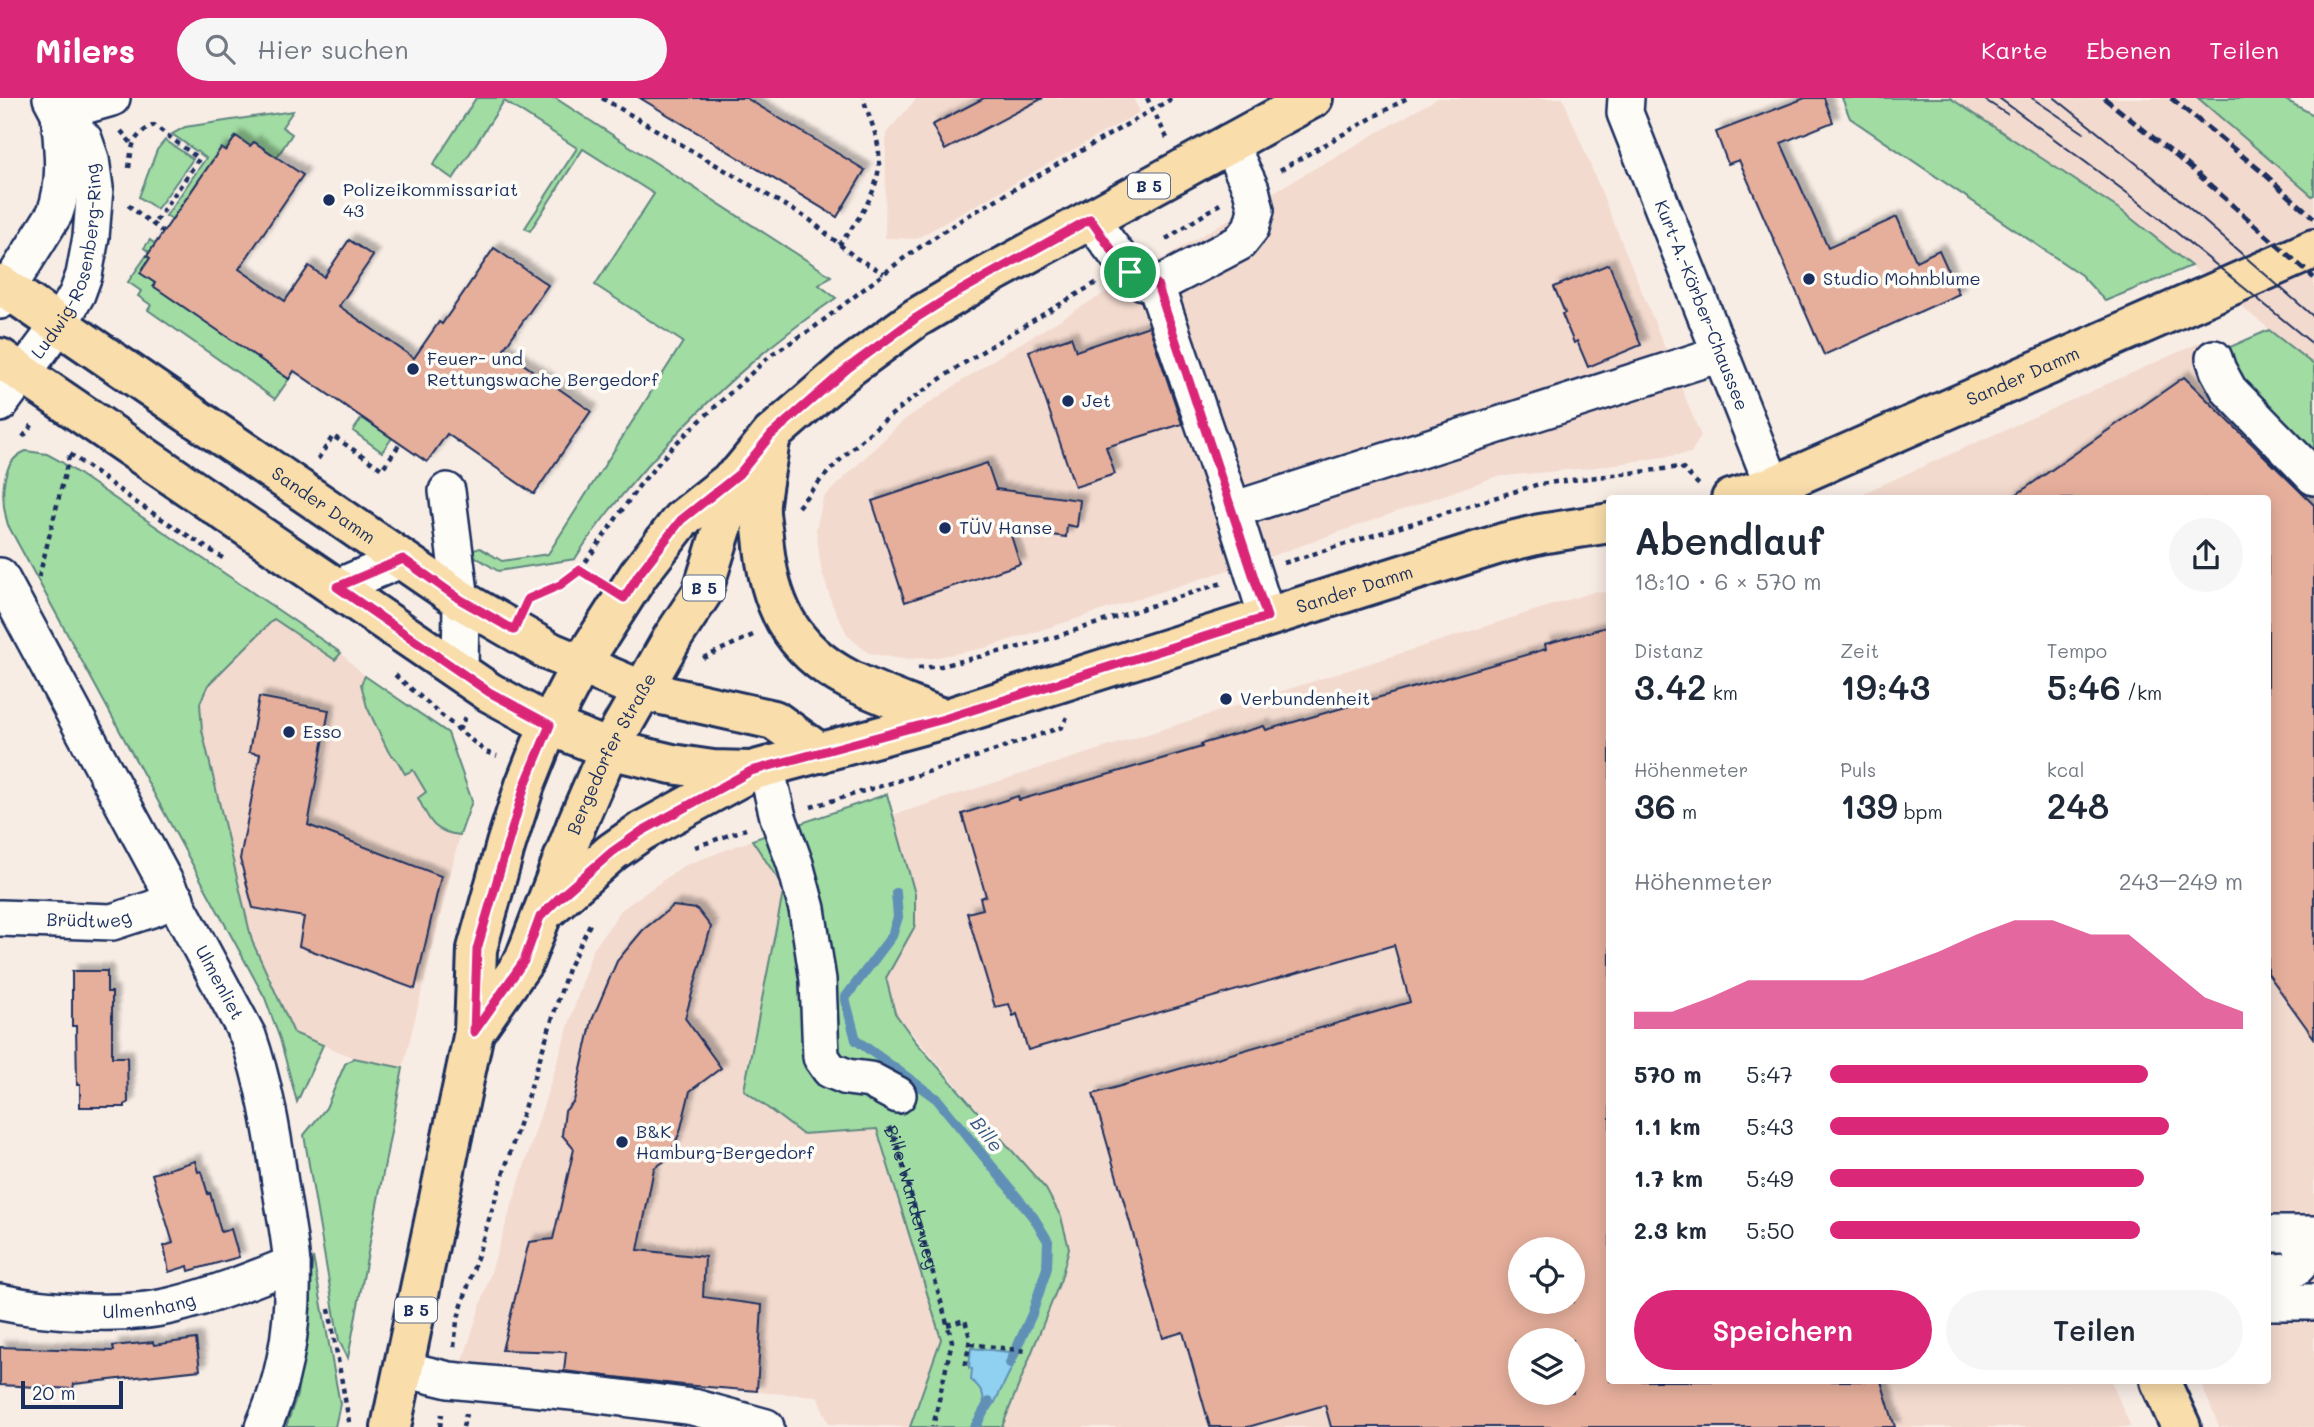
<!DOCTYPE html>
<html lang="de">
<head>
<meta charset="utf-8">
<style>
	body { margin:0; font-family:Mali,sans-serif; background:#f6f6f7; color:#1f2937; height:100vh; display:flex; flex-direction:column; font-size:26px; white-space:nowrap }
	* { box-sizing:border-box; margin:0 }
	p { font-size:23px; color:#747a83 }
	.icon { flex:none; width:38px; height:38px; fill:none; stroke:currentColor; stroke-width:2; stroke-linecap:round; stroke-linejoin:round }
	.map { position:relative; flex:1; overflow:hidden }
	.sheet { position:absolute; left:1606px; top:397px; width:665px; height:889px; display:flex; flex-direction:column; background:#fff; border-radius:7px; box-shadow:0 4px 18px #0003 }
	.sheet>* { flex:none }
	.fabs { position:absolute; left:1508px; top:1139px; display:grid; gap:14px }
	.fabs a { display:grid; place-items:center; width:77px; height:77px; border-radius:50%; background:#fff; box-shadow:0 4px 18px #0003; font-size:35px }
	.scale { position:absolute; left:21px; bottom:18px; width:102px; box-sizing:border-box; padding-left:7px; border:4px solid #1b2f5e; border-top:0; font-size:19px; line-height:24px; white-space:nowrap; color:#1b2f5e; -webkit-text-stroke:5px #fdfcf7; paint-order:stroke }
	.pin { position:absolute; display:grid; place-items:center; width:60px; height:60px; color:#fff; margin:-30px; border:4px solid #fff; border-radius:50%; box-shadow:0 2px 7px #0007 }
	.round { display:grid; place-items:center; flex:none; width:74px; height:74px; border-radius:37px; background:#f6f6f7 }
	.overview { display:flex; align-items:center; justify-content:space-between; height:119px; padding:0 28px }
	h1 { font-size:38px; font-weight:600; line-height:52px }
	.metrics { display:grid; grid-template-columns:repeat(3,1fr); gap:10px; height:119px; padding:7px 28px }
	.metrics div { display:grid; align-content:center }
	.metrics b { font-size:35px; font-weight:600 }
	.metrics small { font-size:19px; font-weight:400 }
	.metrics p { font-size:19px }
	.chart { height:196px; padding:14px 28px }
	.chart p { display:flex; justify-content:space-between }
	.chart svg { width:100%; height:126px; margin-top:7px; fill:#db2777; opacity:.7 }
	.button { display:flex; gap:14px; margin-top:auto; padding:14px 28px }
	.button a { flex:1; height:80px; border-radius:42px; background:#db2777; color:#fff; font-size:28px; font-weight:600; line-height:80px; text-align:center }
	.button a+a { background:#f6f6f7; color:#1f2937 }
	ul { padding:0 28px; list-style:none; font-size:23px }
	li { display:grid; grid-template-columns:112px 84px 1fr; align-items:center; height:52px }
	li i { height:18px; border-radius:9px; background:#db2777 }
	header { display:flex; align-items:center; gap:42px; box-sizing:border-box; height:98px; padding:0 35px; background:#db2777; color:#fff }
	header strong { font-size:33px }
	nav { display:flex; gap:38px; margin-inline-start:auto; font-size:24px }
	.search { width:490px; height:63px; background:#f6f6f7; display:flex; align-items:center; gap:18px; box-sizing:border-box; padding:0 24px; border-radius:38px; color:#747a83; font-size:26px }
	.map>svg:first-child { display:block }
	.built { fill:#f3dacf; fill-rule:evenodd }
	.green { fill:#a1dca3; stroke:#5e8680; stroke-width:2 }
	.water { fill:#90d1f1; stroke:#6190b6; stroke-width:2 }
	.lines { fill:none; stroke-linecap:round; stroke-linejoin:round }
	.stream { stroke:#6190b6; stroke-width:10 }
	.building { fill:#e6af9c; stroke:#1b2f5e; stroke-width:2; fill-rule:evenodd; filter:url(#shadow) }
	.minor-casing { stroke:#1b2f5e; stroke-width:40 }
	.major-casing { stroke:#1b2f5e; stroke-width:44 }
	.path { stroke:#1b2f5e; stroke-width:4.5; stroke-dasharray:5 5; stroke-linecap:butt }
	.minor { stroke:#fdfcf7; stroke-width:35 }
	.major { stroke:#f9ddab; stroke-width:38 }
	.tram { stroke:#1b2f5e; stroke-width:2 }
	.rail { stroke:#1b2f5e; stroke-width:5; stroke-dasharray:10 5; stroke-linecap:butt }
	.route-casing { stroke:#fff; stroke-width:14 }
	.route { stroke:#db2777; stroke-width:9 }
	.poi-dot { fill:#1b2f5e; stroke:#fdfcf7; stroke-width:2.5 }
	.labels { text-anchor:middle; stroke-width:7; stroke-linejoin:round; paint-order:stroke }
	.shield { fill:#fdfcf7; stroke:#5f6c8c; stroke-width:2 }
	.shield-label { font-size:16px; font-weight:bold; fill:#1b2f5e }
	.poi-label { font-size:18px; fill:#1b2f5e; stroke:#fdfcf7; text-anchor:start }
	.street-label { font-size:18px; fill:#1b2f5e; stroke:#fdfcf7 }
	.water-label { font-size:19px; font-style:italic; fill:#385883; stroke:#fdfcf7 }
</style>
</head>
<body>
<header>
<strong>Milers</strong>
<div class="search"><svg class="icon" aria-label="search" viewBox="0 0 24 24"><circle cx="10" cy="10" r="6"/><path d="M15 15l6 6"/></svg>Hier suchen</div>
<nav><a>Karte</a><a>Ebenen</a><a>Teilen</a></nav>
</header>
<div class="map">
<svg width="2314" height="1329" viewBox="0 0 2314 1329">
	<defs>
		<filter id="shadow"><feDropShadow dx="6" dy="-6" stdDeviation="2" flood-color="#0004"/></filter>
	</defs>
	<rect width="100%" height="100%" fill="#f8ede5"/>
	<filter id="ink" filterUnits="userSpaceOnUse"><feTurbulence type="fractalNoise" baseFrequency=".0143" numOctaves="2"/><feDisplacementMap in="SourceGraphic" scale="14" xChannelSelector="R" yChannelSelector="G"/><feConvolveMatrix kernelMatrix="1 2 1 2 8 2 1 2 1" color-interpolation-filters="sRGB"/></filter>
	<g filter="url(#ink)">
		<!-- built -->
		<g class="built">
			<path d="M917,0H1133L1140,14L916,141L885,140L886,35Z"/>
			<path d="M1438,0H1563L1701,338L1691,355L1590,370L1495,379L1269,459L985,550L932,560L901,561L868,555L848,538L832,506L821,471L816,432L823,400L904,322L999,258L1284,88Z"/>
			<path d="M1950,0H2198L2314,100V267L2122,113Z"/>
			<path d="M2212,239L2230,249L2235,273L2314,363V1329H2219L2200,1283H2268V401H1858L1859,397Z"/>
			<path d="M1596,493L1610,496V1283H2111L2131,1329H1002L1061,1181L1069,1150L1061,1120L1046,1091L895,915L886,880L915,828V796L893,717ZM1521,1152H1573V1204H1521ZM1521,1242H1573V1295H1521Z"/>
			<path d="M274,520L334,562L341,555L365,578L363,581L388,653L397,662L405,675L413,672L426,694L433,728L442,734L460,737L403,970L354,960L294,935L252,843L202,632L200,605L208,587Z"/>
			<path d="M752,742L784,790L744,991L802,1036L876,1031L941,1241L910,1329L829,1326L817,1298L459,1275L592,853L621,812L683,768Z"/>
		</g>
		<!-- green -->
		<g class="green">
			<path d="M476,0H555L831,178L819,187L836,200C765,248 704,304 647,368C621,398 596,427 575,461L498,473L468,454L480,450L502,463L548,456L683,244L595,187L654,96L583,51L530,133L525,130L577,50L504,3L453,81L433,67Z"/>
			<path d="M1842,0H1950L2122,113L2191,168L2105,203L2081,177L1850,20Z"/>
			<path d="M2198,0H2282L2314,17V97L2312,98Z"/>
			<path d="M293,13L282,29L292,36L277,59L254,44L250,48L235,39L226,53L221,50L172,121L166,118L206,60L172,36L185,29Z"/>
			<path d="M165,42L193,61L157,111L139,99L157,52Z"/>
			<path d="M150,142L155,146L147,158L150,160L141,175L155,185L154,188L289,281L275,301L148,212L151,207L138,198L141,193L128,184L149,154L144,150Z"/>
			<path d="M2269,232L2314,267V363L2235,273L2230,249Z"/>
			<path d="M362,320L392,340L382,354L353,333Z"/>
			<path d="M26,353L47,356L60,363L341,555L335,562L274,521L208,587L200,605L202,632L252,843L294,935L323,947L297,1004L280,941L265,900L8,427C0,400 0,363 26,353Z"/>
			<path d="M365,578L448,635L472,703L460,737C432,734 430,723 418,700L426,694L413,672L405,676L397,662L388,653L367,609L361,586Z"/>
			<path d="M887,696L915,796V828L886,880L895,915L915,943L1046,1091L1061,1119L1069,1150L1061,1181L1002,1329H910L941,1241L877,1031L802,1036L744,992L784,790L752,742Z"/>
			<path d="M354,960L403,970L348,1260L339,1243L304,1037L326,1010L345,966Z"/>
			<path d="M313,1159L340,1306L335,1329H286L297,1297Z"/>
		</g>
		<!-- water -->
		<path class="water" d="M971,1250L1019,1255L994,1306L990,1312L983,1315C985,1299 984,1292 971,1282L972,1271L969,1270Z"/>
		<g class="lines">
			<!-- stream -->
			<g class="stream">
				<path d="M896,795L898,819L892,838L845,900L856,942L937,1001L1034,1120L1048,1143L1047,1170L1032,1216L1010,1265"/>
				<path d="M975,1329L989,1304"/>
			</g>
		</g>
		<!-- building -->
		<g class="building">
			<path d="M640,0H746L865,72L837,119Z"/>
			<path d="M984,0H1043L945,52L932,27Z"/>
			<path d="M1805,0H1824L1833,24L1781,45L1828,150L1897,119L1916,163L1939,152L1959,196L1824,257L1739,62L1728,66L1716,34Z"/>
			<path d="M236,38L250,48L254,44L303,77L239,171L285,203L309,168L324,179L349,142L373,158L339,208L414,260L439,224L442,226L494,150L548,187L503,252L591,313L534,396L447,336L427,364L294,273L289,281L153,188L155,185L140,175L150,160L147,158L221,50L226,53Z"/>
			<path d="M1609,166L1641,247L1588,269L1577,243L1574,245L1562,216L1565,215L1554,189Z"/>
			<path d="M1149,228L1182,326L1106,349L1115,376L1075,389L1029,253L1071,239L1076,253Z"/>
			<path d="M2184,279L2314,407V940L2268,876V401H2010Z"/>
			<path d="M987,365L996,391L1080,402L1077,429L1067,427L1066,439L1009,431L1020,466L905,504L872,403Z"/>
			<path d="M1610,528V1283H1881L1895,1329H1331L1325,1307L1248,1329H1210L1183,1234L1163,1240L1093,996L1410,904L1394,847L1028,952L1017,916L1013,918L1009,906L995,909L967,815L983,811L980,800L986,798L962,716L1018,698L1019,702L1117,674L1202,649L1201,646L1264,628L1266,632L1363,604L1546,551L1545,546ZM1521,1152H1573V1204H1521ZM1521,1242H1573V1295H1521Z"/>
			<path d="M259,599L329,612L308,727L441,778L415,891L299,848L304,819L253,810L240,761L260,656L249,654Z"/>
			<path d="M673,808L697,811L711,829L685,920L721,970L690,993L680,1034L668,1061L654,1070L638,1152L705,1159L703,1199L762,1207L757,1293L683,1287L564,1273L566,1254L502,1252L529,1144L553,1141L574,1051L562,1037L565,1013L574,1003L592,922L617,863L643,832Z"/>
			<path d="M72,873H107V894H112V959H127L128,1005L125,1006V1009H80V987H77L76,928H72Z"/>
			<path d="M195,1063L198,1074L201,1073L208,1096L210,1095L221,1134L231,1131L239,1159L189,1173L188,1168L169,1174L164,1148L173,1145L152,1076Z"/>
			<path d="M196,1241L200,1272L74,1286L73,1291L0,1287V1249L114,1253L113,1248L153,1244L154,1247Z"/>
		</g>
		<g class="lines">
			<defs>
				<g id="minor">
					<path id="s2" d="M1626,0L1625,15L1773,388"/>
					<path d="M59,15L112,0"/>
					<path d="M1090,121L1130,174L1143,184L1156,188L1239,145L1251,130L1256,112L1251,91L1229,44"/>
					<path d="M1156,188L1233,412L1720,256"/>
					<path d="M0,203L55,115C67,82 62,50 59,15"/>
					<path d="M2214,260L2218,272L2229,292L2314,379"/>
					<path id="s3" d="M0,306L59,227L77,196L84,177L91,139L95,90L91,61L84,41L59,15L51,0"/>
					<path d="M447,393L461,502L460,574"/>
					<path d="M1233,412L1267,519"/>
					<path id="s4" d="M0,478L248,938C264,984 272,1031 279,1078C283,1108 290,1138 292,1168C294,1223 286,1279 263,1329"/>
					<path d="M337,489L403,461"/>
					<path d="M766,669L778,719L795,766L807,811L818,882L821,959L830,972L847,979L870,982L898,997"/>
					<path id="s5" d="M0,820L112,824L152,811L176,801"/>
					<path d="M2268,1136H2314"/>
					<path d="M2268,1174C2303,1174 2303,1169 2303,1137"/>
					<path id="s6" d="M0,1204C46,1214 124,1219 170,1208C212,1198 252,1182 292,1166"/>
					<path d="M2268,1204H2314"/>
					<path d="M403,1271L449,1282L582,1295L693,1309L766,1329"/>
				</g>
				<g id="major">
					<path id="s7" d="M0,186L461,502L551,554L644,593L774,622L820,655"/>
					<path id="s8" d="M0,260L489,594L549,627L609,651L672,666L713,672L751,673L944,621L1503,445L1540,436L1610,425"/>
					<path d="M770,342C767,363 762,385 760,406C759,416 762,428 763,438C768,503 789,551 850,582C880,597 913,608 944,621"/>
					<path id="s9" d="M1731,401L1773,388L2314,151"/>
					<path d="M549,810L612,754L642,733L750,674"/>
					<path id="s10" d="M474,934L524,863L577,725L609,651L673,539L702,495L739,376"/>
					<path d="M2160,1283L2181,1329"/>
					<path d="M391,1329L474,934L477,851L506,746L525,687L549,627L580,568L639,476L681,422L739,376L771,337L848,270L916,220L985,179L1313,0"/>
				</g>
			</defs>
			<!-- minor casing -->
			<use href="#minor" class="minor-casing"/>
			<!-- major casing -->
			<use href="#major" class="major-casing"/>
			<!-- path -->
			<g class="path">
				<path d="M602,0L810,122L856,160L884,175"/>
				<path d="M1147,0L1167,40"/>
				<path d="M121,33L132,46"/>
				<path d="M129,70C132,47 132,38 154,27L199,61L153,127"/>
				<path d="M1280,72L1407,0"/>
				<path d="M128,107L163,134"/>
				<path d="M1166,141L1220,106"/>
				<path d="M839,147C861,118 885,87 878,47C875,32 868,15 863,0"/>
				<path d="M23,339L33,326"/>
				<path d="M70,356L137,405L226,462"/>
				<path d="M318,361L333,338L382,371L400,346"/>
				<path d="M798,409C876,310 989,249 1096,185"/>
				<path d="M1284,465L1539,386L1681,369L1699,387"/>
				<path d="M580,472L639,388L674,347L772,256L812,231L908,157L964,120L1173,0"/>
				<path d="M39,479L70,355"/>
				<path d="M532,500L560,487L580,472L593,480"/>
				<path d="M703,560L753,537"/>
				<path d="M918,570L941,568L1036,545L1222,485"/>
				<path d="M395,577L459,632"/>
				<path d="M465,619L459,632L486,654L497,658"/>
				<path d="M811,709L964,663L1062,629L1067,619"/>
				<path d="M695,749L746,731"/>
				<path id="s1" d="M889,1029L896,1043L952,1243L933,1329"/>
				<path d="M329,1211L350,1329"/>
				<path d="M947,1227L965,1222L970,1240L965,1271"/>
				<path d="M970,1246L1026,1253"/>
				<path d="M454,1249L457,1223L568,871L592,822"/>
				<path d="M440,1329L442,1316"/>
				<path d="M463,1329L466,1316"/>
			</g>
			<!-- minor -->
			<use href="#minor" class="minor"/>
			<!-- major -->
			<use href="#major" class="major"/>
			<!-- tram -->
			<g class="tram">
				<path d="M1982,0L2007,16"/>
				<path d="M1999,0L2138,103L2314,247"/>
				<path d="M2032,0L2084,35"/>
				<path d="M2055,0L2163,87L2314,219"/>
			</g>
			<!-- rail -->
			<g class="rail">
				<path d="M2104,0L2191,70L2314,180"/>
				<path d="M2171,0L2261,73L2314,120"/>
			</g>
		</g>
	</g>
	<g class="lines" filter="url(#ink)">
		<defs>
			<path id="route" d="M1090,121C1108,145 1125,180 1157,186L1267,519L944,621L751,673L642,733L612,754L558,801L540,819L524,863L474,934L477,851L525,687L550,627L489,594L337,489L403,461L461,502L514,532L528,501L560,487L580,472L624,500L639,476L681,422L739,376L771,337L848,270L916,220L951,198Z"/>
		</defs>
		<!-- route casing -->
		<use href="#route" class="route-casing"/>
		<!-- route -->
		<use href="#route" class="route"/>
	</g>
	<!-- markers -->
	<g class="poi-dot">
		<circle cx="329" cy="102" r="7"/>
		<circle cx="1809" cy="181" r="7"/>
		<circle cx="413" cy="271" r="7"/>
		<circle cx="1068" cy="303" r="7"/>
		<circle cx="945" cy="430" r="7"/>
		<circle cx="1226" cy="601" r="7"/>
		<circle cx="289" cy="634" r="7"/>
		<circle cx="622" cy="1044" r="7"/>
	</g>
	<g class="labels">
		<!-- shield labels -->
		<g class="shield">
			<rect x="1128" y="75.5" width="42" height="25" rx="5"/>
			<rect x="683" y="477.5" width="42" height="25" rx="5"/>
			<rect x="395" y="1199.5" width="42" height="25" rx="5"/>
		</g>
		<g class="shield-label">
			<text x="1149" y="94">B 5</text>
			<text x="704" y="496">B 5</text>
			<text x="416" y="1218">B 5</text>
		</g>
		<!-- poi labels -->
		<g class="poi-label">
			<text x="343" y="98">Polizeikommissariat<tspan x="343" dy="21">43</tspan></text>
			<text x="1823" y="187">Studio Mohnblume</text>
			<text x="427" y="267">Feuer- und<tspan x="427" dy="21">Rettungswache Bergedorf</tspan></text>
			<text x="1082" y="309">Jet</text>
			<text x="959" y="436">TÜV Hanse</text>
			<text x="1240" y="607">Verbundenheit</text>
			<text x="303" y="640">Esso</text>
			<text x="636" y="1040">B&amp;K<tspan x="636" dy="21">Hamburg-Bergedorf</tspan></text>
		</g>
		<!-- street labels -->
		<g class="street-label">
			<text dy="6" stroke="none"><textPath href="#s3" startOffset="163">Ludwig-Rosenberg-Ring</textPath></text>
			<text dy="6" stroke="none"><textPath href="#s2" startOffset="222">Kurt-A.-Körber-Chaussee</textPath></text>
			<text dy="6" stroke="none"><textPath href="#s9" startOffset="317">Sander Damm</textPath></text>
			<text dy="6" stroke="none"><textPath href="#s7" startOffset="392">Sander Damm</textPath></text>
			<text dy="6" stroke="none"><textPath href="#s8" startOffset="1500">Sander Damm</textPath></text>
			<text dy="6" stroke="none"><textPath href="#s10" startOffset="312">Bergedorfer Straße</textPath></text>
			<text dy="6" stroke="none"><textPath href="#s5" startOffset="89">Brüdtweg</textPath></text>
			<text dy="6" stroke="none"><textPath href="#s4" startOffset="462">Ulmenliet</textPath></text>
			<text dy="6" stroke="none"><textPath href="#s1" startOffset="74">Bille-Wanderweg</textPath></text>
			<text dy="6" stroke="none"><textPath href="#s6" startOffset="150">Ulmenhang</textPath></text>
		</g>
		<!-- water labels -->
		<g class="water-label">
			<text transform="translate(987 1036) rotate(52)" y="7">Bille</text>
		</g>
	</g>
</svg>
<div class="fabs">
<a><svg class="icon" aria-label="locate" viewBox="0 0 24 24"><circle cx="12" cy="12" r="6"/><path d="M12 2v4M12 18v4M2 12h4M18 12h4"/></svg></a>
<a><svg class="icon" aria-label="layers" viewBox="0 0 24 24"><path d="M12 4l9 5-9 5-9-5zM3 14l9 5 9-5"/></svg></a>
</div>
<div class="scale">20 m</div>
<div class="pin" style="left:1130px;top:174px;background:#1e9e55"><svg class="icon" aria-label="arrive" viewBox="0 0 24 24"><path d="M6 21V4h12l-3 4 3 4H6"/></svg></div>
<section class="sheet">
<div class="overview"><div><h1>Abendlauf</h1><p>18:10 · 6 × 570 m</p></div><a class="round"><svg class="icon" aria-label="share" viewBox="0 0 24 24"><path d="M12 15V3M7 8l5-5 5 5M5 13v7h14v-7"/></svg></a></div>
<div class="metrics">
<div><p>Distanz</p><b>3.42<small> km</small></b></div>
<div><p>Zeit</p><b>19:43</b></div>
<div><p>Tempo</p><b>5:46<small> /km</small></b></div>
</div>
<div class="metrics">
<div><p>Höhenmeter</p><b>36<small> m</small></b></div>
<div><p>Puls</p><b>139<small> bpm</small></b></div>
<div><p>kcal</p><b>248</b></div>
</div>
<div class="chart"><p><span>Höhenmeter</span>243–249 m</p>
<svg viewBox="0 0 160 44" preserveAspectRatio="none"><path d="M0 44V38L10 38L20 33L30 27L40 27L50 27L60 27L70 22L80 17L90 11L100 6L110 6L120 11L130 11L140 22L150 33L160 38V44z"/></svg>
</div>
<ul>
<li><b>570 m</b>5:47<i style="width:77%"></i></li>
<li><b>1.1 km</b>5:43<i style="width:82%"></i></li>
<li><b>1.7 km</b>5:49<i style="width:76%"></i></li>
<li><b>2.3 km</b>5:50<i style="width:75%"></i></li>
</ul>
<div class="button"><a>Speichern</a><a>Teilen</a></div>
</section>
</div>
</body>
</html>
